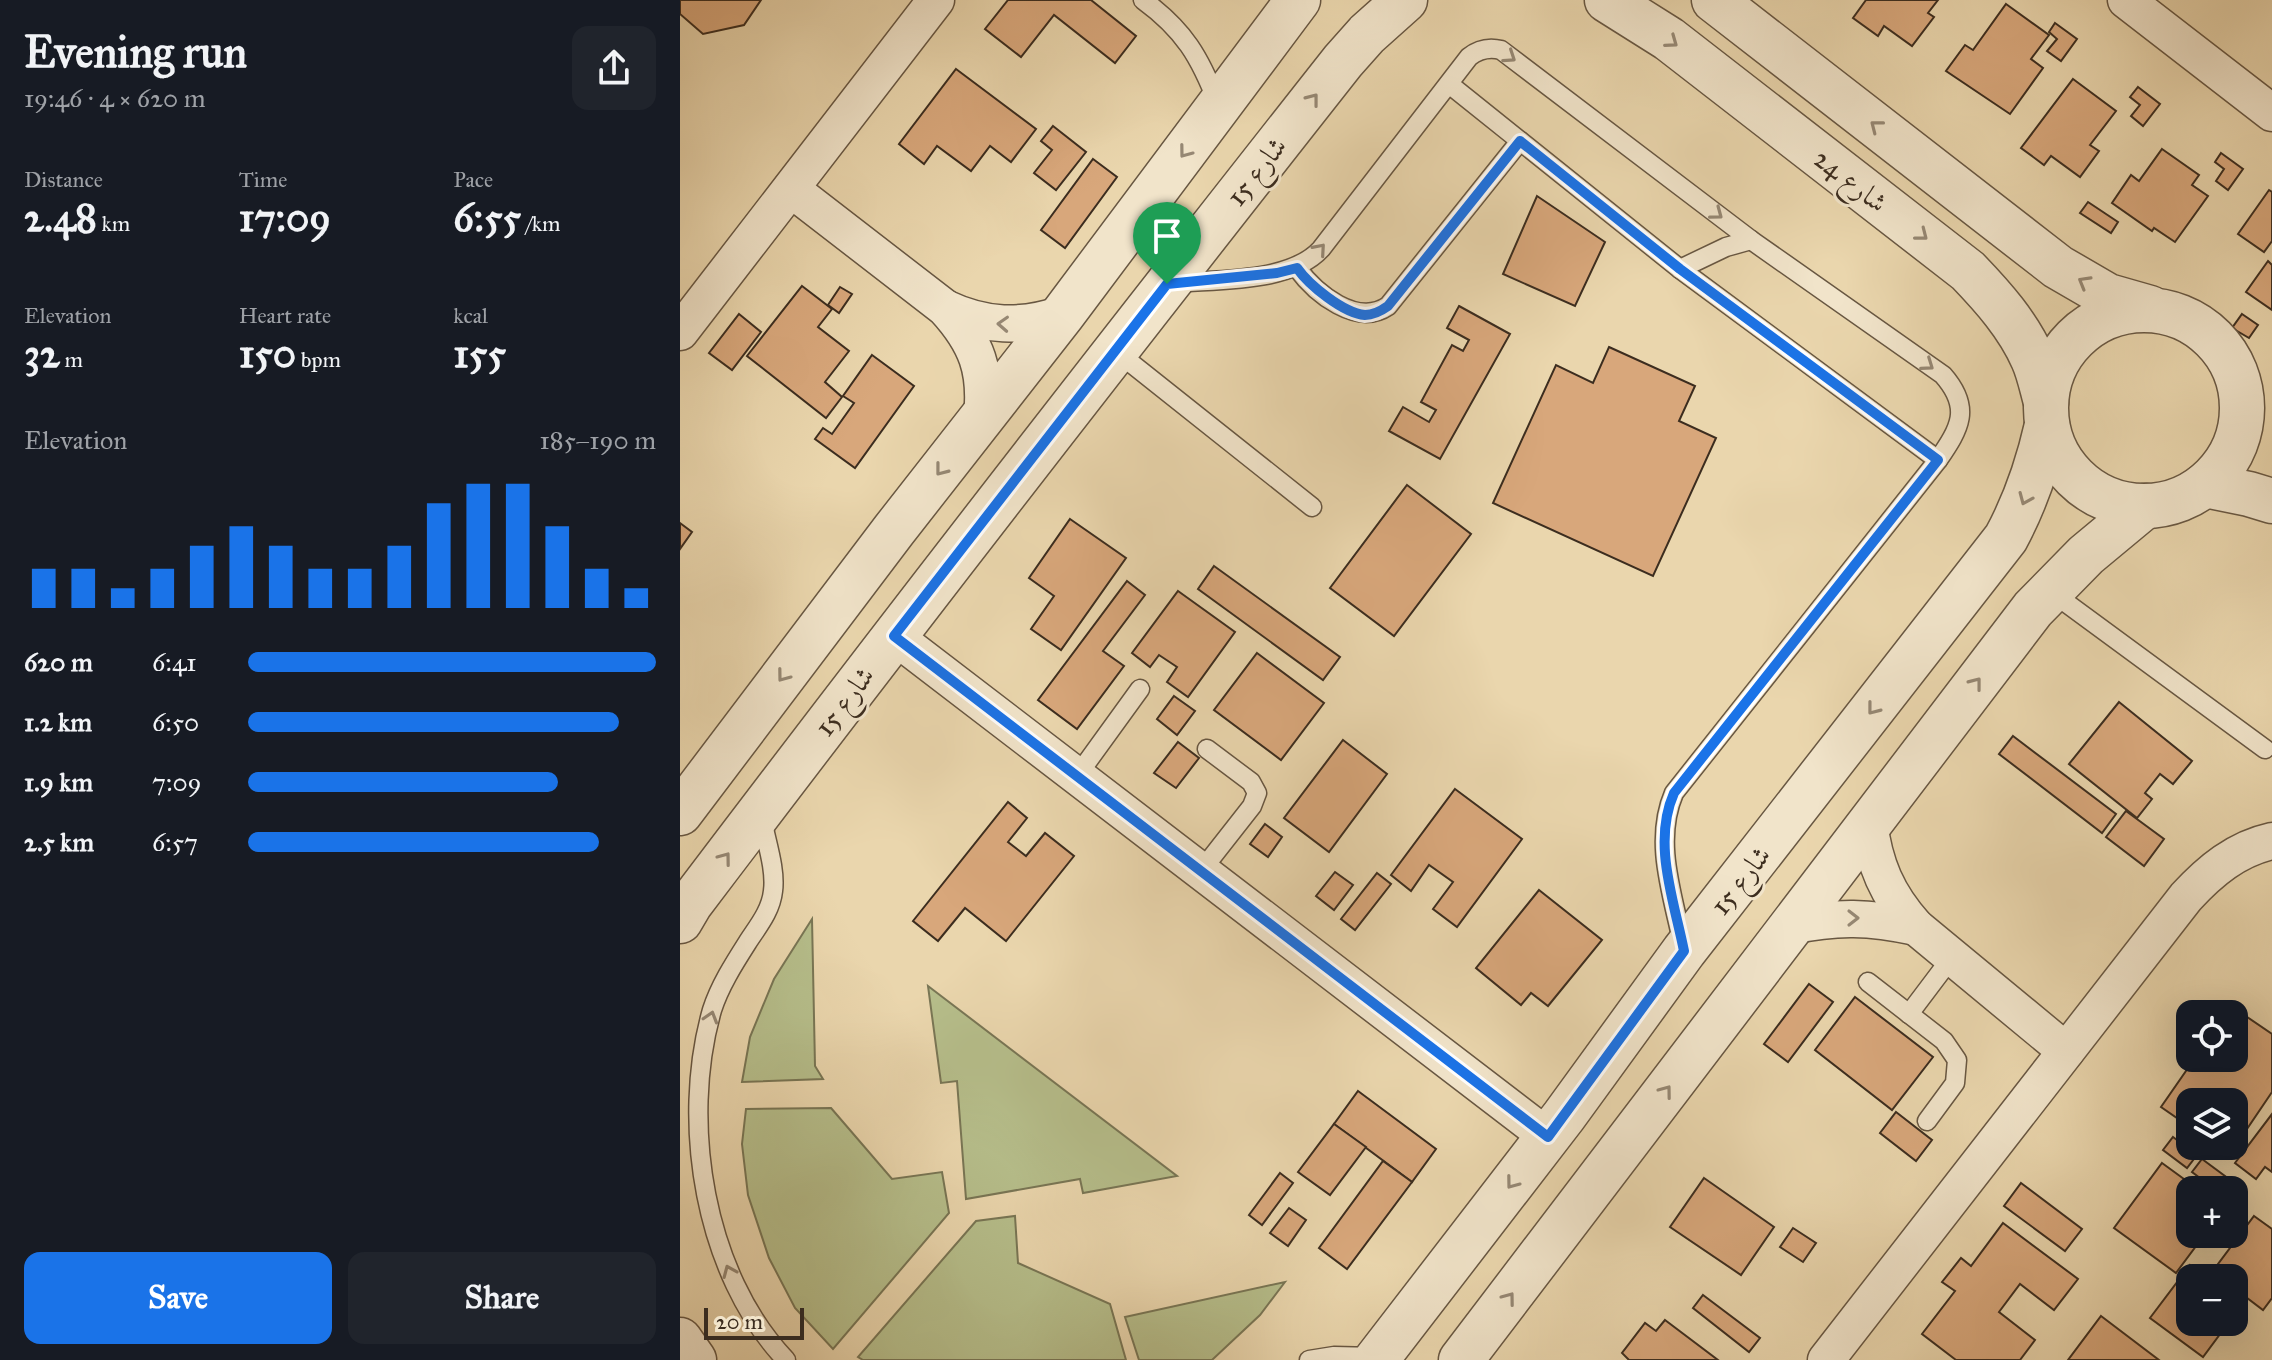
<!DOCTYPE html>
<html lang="en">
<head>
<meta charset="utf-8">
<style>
	body { margin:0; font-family:"IM FELL Great Primer",Amiri,serif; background:#20242c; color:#f1f3f6; height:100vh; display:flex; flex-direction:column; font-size:30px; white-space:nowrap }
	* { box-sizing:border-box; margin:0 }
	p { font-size:26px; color:#9ea1a6 }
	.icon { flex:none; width:44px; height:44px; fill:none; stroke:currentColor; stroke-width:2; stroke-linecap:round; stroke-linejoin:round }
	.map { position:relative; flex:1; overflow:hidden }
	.panel { display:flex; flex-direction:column; background:#171b24; width:680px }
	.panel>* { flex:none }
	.buttons { position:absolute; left:1496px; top:1000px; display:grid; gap:16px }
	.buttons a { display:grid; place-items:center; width:72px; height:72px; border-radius:16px; background:#171b24; box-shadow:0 8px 32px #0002; font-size:40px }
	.scale { position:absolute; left:24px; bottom:20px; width:100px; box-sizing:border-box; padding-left:8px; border:4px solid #3c2d1f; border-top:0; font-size:22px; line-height:28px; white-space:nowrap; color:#3c2d1f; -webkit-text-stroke:6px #f1e4ca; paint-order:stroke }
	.pin { position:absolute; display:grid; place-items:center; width:68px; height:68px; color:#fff; margin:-82px -34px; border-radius:50% 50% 50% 0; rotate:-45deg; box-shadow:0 0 8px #0007 }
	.pin .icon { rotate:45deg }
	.round { display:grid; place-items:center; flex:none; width:84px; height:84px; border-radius:16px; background:#20242c }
	.overview { display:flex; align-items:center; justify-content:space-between; height:136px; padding:0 24px }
	h1 { font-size:44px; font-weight:800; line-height:60px }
	.stats { display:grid; grid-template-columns:repeat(3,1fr); gap:12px; height:136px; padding:8px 24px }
	.stats div { display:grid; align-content:center }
	.stats b { font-size:40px; font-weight:800 }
	.stats small { font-size:22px; font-weight:400 }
	.stats p { font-size:22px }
	.chart { height:224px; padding:16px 24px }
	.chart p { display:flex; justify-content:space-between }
	.chart svg { width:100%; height:144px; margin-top:8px; stroke:#1a73e8; stroke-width:6 }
	.cta { display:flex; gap:16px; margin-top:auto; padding:16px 24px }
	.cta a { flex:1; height:92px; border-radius:16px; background:#1a73e8; color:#fff; font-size:32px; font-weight:800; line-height:92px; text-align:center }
	.cta a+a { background:#20242c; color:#f1f3f6 }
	ul { padding:0 24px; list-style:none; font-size:26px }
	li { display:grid; grid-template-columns:128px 96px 1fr; align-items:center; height:60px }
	li i { height:20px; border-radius:10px; background:#1a73e8 }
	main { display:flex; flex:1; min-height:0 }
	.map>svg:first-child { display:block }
	.green { fill:#b6be8b; stroke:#797655; stroke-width:2 }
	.building { fill:#d8a77b; stroke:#3c2d1f; stroke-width:2 }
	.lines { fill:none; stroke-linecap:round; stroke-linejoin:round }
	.service-casing { stroke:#685742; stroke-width:21 }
	.minor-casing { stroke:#685742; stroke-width:39 }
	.tertiary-casing { stroke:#685742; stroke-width:47 }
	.service { stroke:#f1e4ca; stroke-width:18 }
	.minor { stroke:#f1e4ca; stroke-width:36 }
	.tertiary { stroke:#f1e4ca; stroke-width:44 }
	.oneway { stroke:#968874 }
	.route-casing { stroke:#fff; stroke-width:16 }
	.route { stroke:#1a73e8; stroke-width:10 }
	.labels { text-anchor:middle; stroke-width:6; stroke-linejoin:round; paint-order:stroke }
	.street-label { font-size:28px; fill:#3c2d1f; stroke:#f1e4ca }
</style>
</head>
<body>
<main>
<section class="panel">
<div class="overview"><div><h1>Evening run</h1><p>19:46 · 4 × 620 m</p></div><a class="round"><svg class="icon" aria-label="share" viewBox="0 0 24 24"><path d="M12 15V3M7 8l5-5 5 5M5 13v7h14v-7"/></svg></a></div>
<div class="stats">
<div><p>Distance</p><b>2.48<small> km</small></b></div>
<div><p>Time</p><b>17:09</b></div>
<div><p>Pace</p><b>6:55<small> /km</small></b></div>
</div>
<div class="stats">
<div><p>Elevation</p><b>32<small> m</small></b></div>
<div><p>Heart rate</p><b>150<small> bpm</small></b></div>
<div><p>kcal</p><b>155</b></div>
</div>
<div class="chart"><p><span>Elevation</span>185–190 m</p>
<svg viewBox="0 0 160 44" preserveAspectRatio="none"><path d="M5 44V32M15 44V32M25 44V38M35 44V32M45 44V25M55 44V19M65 44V25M75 44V32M85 44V32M95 44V25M105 44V12M115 44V6M125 44V6M135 44V19M145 44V32M155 44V38"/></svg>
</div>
<ul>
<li><b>620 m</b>6:41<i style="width:100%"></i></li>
<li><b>1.2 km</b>6:50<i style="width:91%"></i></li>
<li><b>1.9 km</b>7:09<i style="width:76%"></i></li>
<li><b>2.5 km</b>6:57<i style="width:86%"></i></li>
</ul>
<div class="cta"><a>Save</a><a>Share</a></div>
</section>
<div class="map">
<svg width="1592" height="1360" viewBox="0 0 1592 1360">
	<rect width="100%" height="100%" fill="#ead6ad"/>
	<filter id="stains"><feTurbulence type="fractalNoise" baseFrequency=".0025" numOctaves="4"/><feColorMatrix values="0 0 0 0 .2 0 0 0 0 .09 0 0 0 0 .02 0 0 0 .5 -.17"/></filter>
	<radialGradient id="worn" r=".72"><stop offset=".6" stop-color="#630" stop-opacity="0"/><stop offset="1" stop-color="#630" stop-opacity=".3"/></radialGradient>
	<!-- green -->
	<g class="green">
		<path d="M132,919L135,1066L143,1079L62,1082L70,1037L94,979Z"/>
		<path d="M248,986L497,1176L403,1193L400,1179L286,1199L277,1081L261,1083Z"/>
		<path d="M151,1108L212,1179L262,1172L269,1213L153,1349L115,1308L89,1258L68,1195L62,1144L66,1109Z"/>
		<path d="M335,1216L338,1263L430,1304L446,1360H183L178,1357L296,1221Z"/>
		<path d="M605,1282L580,1315L532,1360H459L445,1317Z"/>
	</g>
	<!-- building -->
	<g class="building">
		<path d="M0,0H81L64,25L23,34L0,14Z"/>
		<path d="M328,0H411L456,36L435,63L374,15L341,57L305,29Z"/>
		<path d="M1186,0H1258L1248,13L1254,17L1232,46L1204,26L1198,36L1173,18Z"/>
		<path d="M1326,4L1369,35L1351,59L1363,68L1330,114L1266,71L1285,45L1293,50Z"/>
		<path d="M1375,23L1397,39L1381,61L1367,51L1377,39L1369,32Z"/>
		<path d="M276,69L356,129L331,162L310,146L291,171L257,146L244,164L219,144Z"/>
		<path d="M1393,79L1436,111L1410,145L1419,151L1400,177L1371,156L1364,165L1341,148Z"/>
		<path d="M1458,87L1480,104L1463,126L1451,116L1460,105L1450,97Z"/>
		<path d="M373,126L406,152L376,190L354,173L372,150L361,141Z"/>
		<path d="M1482,149L1519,175L1512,185L1528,196L1495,242L1474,228L1472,231L1432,203L1451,175L1459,181Z"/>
		<path d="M1541,153L1563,169L1548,190L1536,181L1544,169L1535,162Z"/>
		<path d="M413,159L437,177L385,248L361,230Z"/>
		<path d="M1589,190L1592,192V241L1584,252L1558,234Z"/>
		<path d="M857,196L925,242L895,306L823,274Z"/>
		<path d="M1408,202L1438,222L1431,233L1400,213Z"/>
		<path d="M1588,261L1592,265V310L1566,292Z"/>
		<path d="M122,286L152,309L138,327L169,351L145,382L162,397L146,418L67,356Z"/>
		<path d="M160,287L172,294L159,313L148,305Z"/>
		<path d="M779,306L830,334L760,459L709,431L723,407L749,422L756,410L741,402L772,345L783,351L789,340L767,328Z"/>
		<path d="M59,314L81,332L52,370L29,353Z"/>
		<path d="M1562,314L1578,325L1569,338L1552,328Z"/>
		<path d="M929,347L1015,386L999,421L1036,438L973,576L813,503L876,365L913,383Z"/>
		<path d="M192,355L234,386L175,468L135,439L143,428L152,434L174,403L163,396Z"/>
		<path d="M727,485L791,534L714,636L650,588Z"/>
		<path d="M390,519L446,558L381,650L351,629L374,596L349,578Z"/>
		<path d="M0,523L12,532L0,549Z"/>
		<path d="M534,566L660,657L643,680L518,589Z"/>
		<path d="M447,581L465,595L423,651L444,666L397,729L358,700Z"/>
		<path d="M498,591L555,632L508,697L487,682L497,667L479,655L470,667L452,653Z"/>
		<path d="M577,653L644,703L601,760L534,710Z"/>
		<path d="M494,696L515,711L497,735L477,719Z"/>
		<path d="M1439,702L1512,761L1493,784L1480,774L1465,793L1472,799L1457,818L1389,764Z"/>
		<path d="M1333,736L1436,814L1422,833L1319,754Z"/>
		<path d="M663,740L707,774L649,852L604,818Z"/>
		<path d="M498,742L519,758L496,788L474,773Z"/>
		<path d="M775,789L842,839L777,927L753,909L773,882L749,865L731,891L711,875Z"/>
		<path d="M328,802L347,818L328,842L346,856L365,833L394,856L326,941L285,908L258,941L233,921Z"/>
		<path d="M1446,811L1484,839L1464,866L1426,837Z"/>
		<path d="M585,824L602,837L588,857L570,844Z"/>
		<path d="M655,872L673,885L654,910L636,896Z"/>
		<path d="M697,873L711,884L675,930L661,919Z"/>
		<path d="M859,890L922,940L868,1006L851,993L841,1005L796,968Z"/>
		<path d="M1129,984L1153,1002L1108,1062L1084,1044Z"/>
		<path d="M1175,997L1253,1057L1212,1110L1135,1050Z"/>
		<path d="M1551,1006L1592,1034V1092L1550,1154L1538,1146H1554V1102H1510V1127L1481,1107L1515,1058H1554V1014H1545Z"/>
		<path d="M678,1091L756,1149L732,1182L654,1124Z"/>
		<path d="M1216,1112L1252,1140L1236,1161L1200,1133Z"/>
		<path d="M1592,1114V1172L1585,1167L1576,1179L1555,1163Z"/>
		<path d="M654,1124L686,1147L650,1195L618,1172Z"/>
		<path d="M1493,1137L1517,1155L1507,1168L1483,1150Z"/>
		<path d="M1522,1159L1553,1182L1547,1190H1536L1512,1172Z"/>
		<path d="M703,1161L732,1182L667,1269L639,1248Z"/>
		<path d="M1482,1163L1519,1190H1510V1234H1525L1496,1273L1434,1228Z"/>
		<path d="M600,1173L613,1183L582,1225L569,1215Z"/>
		<path d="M1024,1178L1094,1227L1061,1275L990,1227Z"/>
		<path d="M1341,1183L1402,1229L1385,1251L1324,1206Z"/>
		<path d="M609,1208L626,1220L608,1246L590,1233Z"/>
		<path d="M1574,1216L1592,1229V1298L1583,1310L1554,1288V1278H1540L1532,1272Z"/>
		<path d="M1323,1223L1398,1279L1374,1310L1340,1284L1319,1312L1355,1340L1340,1360H1276L1242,1334L1275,1291L1262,1282L1281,1258L1291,1266Z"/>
		<path d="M1113,1228L1136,1243L1123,1262L1100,1247Z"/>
		<path d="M1510,1265L1527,1278H1510V1322H1549L1523,1357L1470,1318Z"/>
		<path d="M1023,1295L1080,1338L1069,1352L1013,1308Z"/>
		<path d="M1421,1316L1479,1360H1388Z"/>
		<path d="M985,1320L1038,1360H949L942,1353L965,1323L976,1331Z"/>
	</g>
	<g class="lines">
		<defs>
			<g id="service">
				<path d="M463,0C504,30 520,57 538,104"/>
				<path d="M769,84L1000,269L1258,460"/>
				<path d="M617,268C636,294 677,327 708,306L840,141"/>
				<path d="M1000,269L1046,247L1071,240"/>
				<path d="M494,283C538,279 610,283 641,249L789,57C799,49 809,47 821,50L1071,240L1263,375C1292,408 1280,428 1258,460L994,793C973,842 993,895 1003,945"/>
				<path d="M437,352L632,507"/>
				<path d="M1370,591L1585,749"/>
				<path d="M397,776L460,689"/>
				<path d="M82,819C86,841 96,869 93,891C91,910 79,925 69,940C55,962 40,985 32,1010C0,1122 24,1274 106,1360"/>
				<path d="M521,871L572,806L577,793L571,782L527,749"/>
				<path d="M1188,982L1264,1041L1277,1060L1275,1083L1247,1121"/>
				<path d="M1229,1014L1272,957"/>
				<path d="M629,1360L654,1356L696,1357"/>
			</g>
			<g id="minor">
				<path d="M1446,0L1592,113"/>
				<path d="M111,189L265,308C297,343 307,371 302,418"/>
				<path d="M265,308C305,327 341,328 383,314"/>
				<path d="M0,332L256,0"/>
				<path d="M214,636L868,1137"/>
				<path d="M1189,822C1194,864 1207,895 1236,927L1386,1051"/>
				<path d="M1111,926C1157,916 1190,917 1236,927"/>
				<path d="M1146,1360L1506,897C1530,871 1556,849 1592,841"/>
			</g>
			<g id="tertiary">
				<path d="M927,0L989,39L1288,271C1313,297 1338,325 1353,359C1359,372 1362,388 1366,402"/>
				<path d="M1034,0L1378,267L1428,296L1470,308"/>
				<circle cx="1464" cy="408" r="98"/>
				<path d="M1525,485L1569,494L1592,501"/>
				<path d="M0,813L214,530L383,314L618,0"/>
				<path d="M0,921L10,904C225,620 443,340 663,61L687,34L725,0"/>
				<path d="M0,1340L14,1360"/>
				<path d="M696,1360L884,1116L1004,951L1326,538C1346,501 1358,465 1367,425"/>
				<path d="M781,1360L1353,609L1406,555L1465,506"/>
			</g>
		</defs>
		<!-- service casing -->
		<use href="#service" class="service-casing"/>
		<!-- minor casing -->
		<use href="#minor" class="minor-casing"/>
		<!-- tertiary casing -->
		<use href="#tertiary" class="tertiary-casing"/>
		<!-- service -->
		<use href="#service" class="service"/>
		<!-- minor -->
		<use href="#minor" class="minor"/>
		<!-- tertiary -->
		<use href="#tertiary" class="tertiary"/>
	</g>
	<!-- one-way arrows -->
	<defs><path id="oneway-chevron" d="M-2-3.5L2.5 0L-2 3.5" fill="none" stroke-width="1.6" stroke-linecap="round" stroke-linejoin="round" transform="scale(2)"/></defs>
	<g class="oneway">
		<use href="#oneway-chevron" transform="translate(992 42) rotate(36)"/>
		<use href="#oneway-chevron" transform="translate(830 57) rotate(34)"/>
		<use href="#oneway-chevron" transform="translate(633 99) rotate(-52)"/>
		<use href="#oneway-chevron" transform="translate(1196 126) rotate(-142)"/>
		<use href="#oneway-chevron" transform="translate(505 152) rotate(127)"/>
		<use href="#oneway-chevron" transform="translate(1037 214) rotate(37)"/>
		<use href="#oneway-chevron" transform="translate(1242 235) rotate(38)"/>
		<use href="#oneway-chevron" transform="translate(640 249) rotate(-49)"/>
		<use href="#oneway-chevron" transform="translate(1404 282) rotate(-150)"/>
		<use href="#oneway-chevron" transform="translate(323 324) rotate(-177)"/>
		<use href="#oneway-chevron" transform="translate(1248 365) rotate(35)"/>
		<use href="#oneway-chevron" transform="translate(261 470) rotate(128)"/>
		<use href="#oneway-chevron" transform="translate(1345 499) rotate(113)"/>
		<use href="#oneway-chevron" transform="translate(103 676) rotate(127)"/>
		<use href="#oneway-chevron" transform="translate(1296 683) rotate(-52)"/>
		<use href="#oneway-chevron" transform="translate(1193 709) rotate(128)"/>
		<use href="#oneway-chevron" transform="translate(45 858) rotate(-53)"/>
		<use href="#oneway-chevron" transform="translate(1173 918)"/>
		<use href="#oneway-chevron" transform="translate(31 1017) rotate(-73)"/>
		<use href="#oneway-chevron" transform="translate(986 1091) rotate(-53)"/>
		<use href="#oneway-chevron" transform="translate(832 1183) rotate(127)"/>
		<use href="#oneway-chevron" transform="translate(49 1271) rotate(-113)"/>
		<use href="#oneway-chevron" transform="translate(829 1298) rotate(-53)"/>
	</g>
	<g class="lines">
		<defs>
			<path id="route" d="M840,141L1000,269L1258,460L994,793C972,843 994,900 1004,951L868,1137L214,636L487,284L597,273L617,268C629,285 663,313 685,315C694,315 701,311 708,306Z"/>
		</defs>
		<!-- route casing -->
		<use href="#route" class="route-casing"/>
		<!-- route -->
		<use href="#route" class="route"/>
	</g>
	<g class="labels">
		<!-- street labels -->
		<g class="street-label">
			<text transform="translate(576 171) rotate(-52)" y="10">شارع 15</text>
			<text transform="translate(1171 180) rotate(38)" y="10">شارع 24</text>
			<text transform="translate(164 701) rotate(-53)" y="10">شارع 15</text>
			<text transform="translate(1060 880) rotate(-52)" y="10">شارع 15</text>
		</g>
	</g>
	<rect width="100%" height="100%" filter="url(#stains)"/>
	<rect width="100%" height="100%" fill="url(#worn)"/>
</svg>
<div class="buttons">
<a><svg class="icon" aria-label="locate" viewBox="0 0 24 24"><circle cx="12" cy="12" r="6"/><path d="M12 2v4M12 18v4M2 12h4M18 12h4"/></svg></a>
<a><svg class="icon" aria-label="layers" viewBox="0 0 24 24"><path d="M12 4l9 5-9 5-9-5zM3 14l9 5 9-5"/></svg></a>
<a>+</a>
<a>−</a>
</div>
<div class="scale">20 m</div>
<div class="pin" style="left:487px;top:284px;background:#1e9e55"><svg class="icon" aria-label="arrive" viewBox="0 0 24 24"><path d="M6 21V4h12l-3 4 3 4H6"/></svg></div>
</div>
</main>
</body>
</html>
